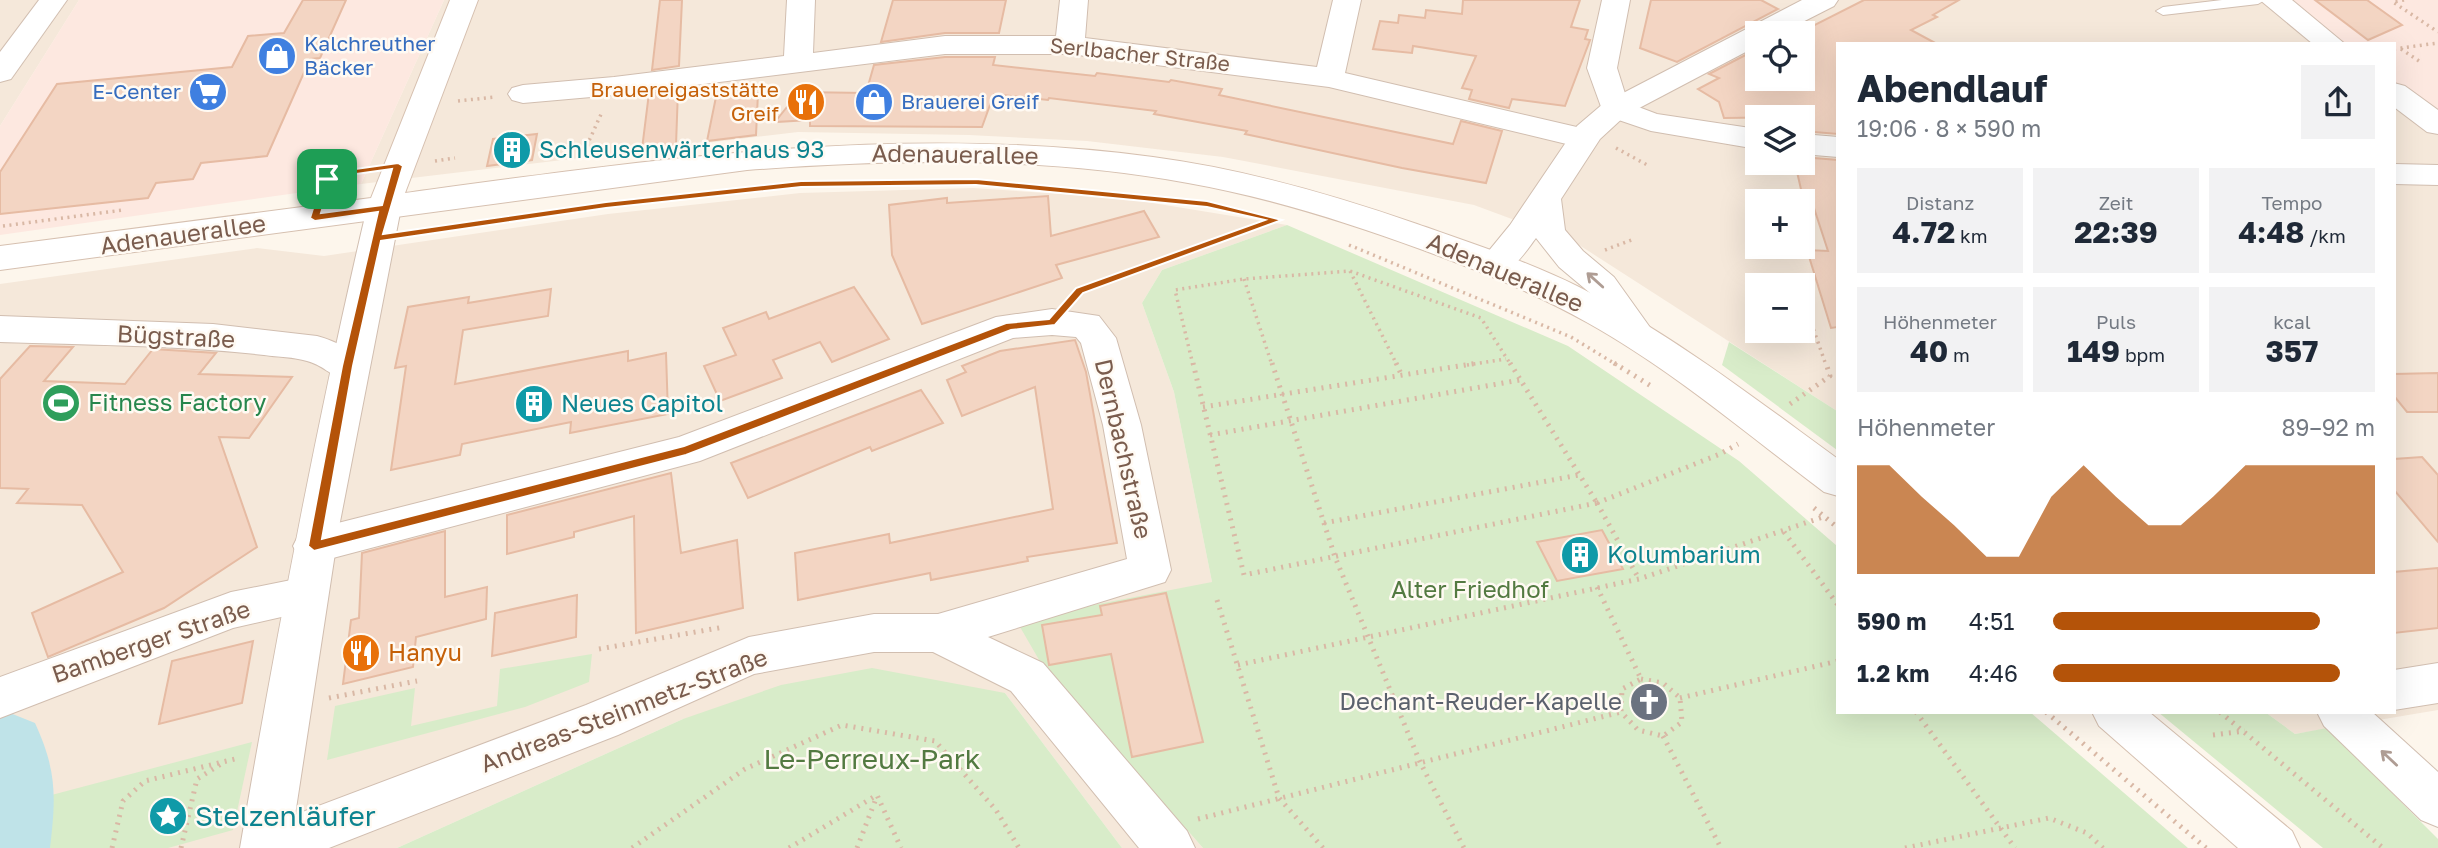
<!DOCTYPE html>
<html lang="de">
<head>
<meta charset="utf-8">
<style>
	body { margin:0; font-family:"Golos Text",sans-serif; background:#f2f2f3; color:#1f2937; height:100vh; display:flex; flex-direction:column; font-size:26px; white-space:nowrap }
	* { box-sizing:border-box; margin:0 }
	p { font-size:23px; color:#747a83 }
	.icon { flex:none; width:38px; height:38px; fill:none; stroke:currentColor; stroke-width:2; stroke-linecap:round; stroke-linejoin:round }
	.map { position:relative; flex:1; overflow:hidden }
	.drawer { position:absolute; left:1836px; top:42px; width:560px; height:672px; display:flex; flex-direction:column; background:#fff; border-radius:0px; box-shadow:0 7px 28px #0002 }
	.drawer>* { flex:none }
	.fabs { position:absolute; left:1745px; top:21px; display:grid; gap:14px }
	.fabs a { display:grid; place-items:center; width:70px; height:70px; border-radius:0px; background:#fff; box-shadow:0 7px 28px #0002; font-size:35px }
	.pin { position:absolute; display:grid; place-items:center; width:60px; height:60px; color:#fff; margin:-30px; border-radius:14px; box-shadow:0 4px 10px #0006 }
	.round { display:grid; place-items:center; flex:none; width:74px; height:74px; border-radius:0px; background:#f2f2f3 }
	.headline { display:flex; align-items:center; justify-content:space-between; height:119px; padding:0 21px }
	h1 { font-size:38px; font-weight:700; line-height:52px }
	.stats { display:grid; grid-template-columns:repeat(3,1fr); gap:10px; height:119px; padding:7px 21px }
	.stats div { display:grid; align-content:center; border-radius:0px; background:#f2f2f3; text-align:center }
	.stats b { font-size:30px; font-weight:700 }
	.stats small { font-size:19px; font-weight:400 }
	.stats p { font-size:19px }
	.chart { height:196px; padding:14px 21px }
	.chart p { display:flex; justify-content:space-between }
	.chart svg { width:100%; height:126px; margin-top:7px; fill:#b45309; opacity:.7 }
	ul { padding:0 21px; list-style:none; font-size:23px }
	li { display:grid; grid-template-columns:112px 84px 1fr; align-items:center; height:52px }
	li i { height:18px; border-radius:9px; background:#b45309 }
	.map>svg:first-child { display:block }
	.residential { fill:#f5e8da; fill-rule:evenodd }
	.commercial { fill:#fde8e0 }
	.green { fill:#d8ecc9 }
	.lines { fill:none; stroke-linecap:round; stroke-linejoin:round }
	.river { fill:#bfe3e8; fill-rule:evenodd }
	.building { fill:#f3d5c3; stroke:#e6bba3; stroke-width:2 }
	.service-casing { stroke:#d1beb0; stroke-width:2 }
	.minor-casing { stroke:#d1beb0; stroke-width:2 }
	.tertiary-casing { stroke:#d1beb0; stroke-width:2 }
	.secondary-casing { stroke:#d6c0b0; stroke-width:2 }
	.path-far1 { stroke:#d9b8a5; stroke-width:3.5; stroke-dasharray:2 4.5; stroke-linecap:butt }
	.path { stroke:#d9b8a5; stroke-width:5; stroke-dasharray:2 6; stroke-linecap:butt }
	.service { fill:#fff; fill-rule:evenodd }
	.minor { fill:#fff; fill-rule:evenodd }
	.tertiary { fill:#fff; fill-rule:evenodd }
	.secondary { fill:#fff; fill-rule:evenodd }
	.oneway { stroke:#af9d94 }
	.route { fill:#b45309; stroke:#fff; stroke-width:2; fill-rule:evenodd }
	.labels { text-anchor:middle; stroke-width:5; stroke-linejoin:round; paint-order:stroke }
	.far-shop-label { font-size:21px; fill:#366cbe; stroke:#fffaf3; text-anchor:start }
	.far-street-label { font-size:21px; fill:#7a5c4d; stroke:#fffaf3 }
	.far-food-label { font-size:21px; fill:#c56008; stroke:#fffaf3; text-anchor:end }
	.culture-label { font-size:24px; fill:#0d838f; stroke:#fffaf3; text-anchor:start }
	.street-label { font-size:24px; fill:#7a5c4d; stroke:#fffaf3 }
	.leisure-label { font-size:24px; fill:#27864d; stroke:#fffaf3; text-anchor:start }
	.park-label { font-size:24px; fill:#537a41; stroke:#fffaf3 }
	.food-label { font-size:24px; fill:#c56008; stroke:#fffaf3; text-anchor:start }
	.worship-label { font-size:24px; fill:#5b616d; stroke:#fffaf3; text-anchor:end }
	.near-park-label { font-size:28px; fill:#537a41; stroke:#fffaf3 }
	.near-culture-label { font-size:28px; fill:#0d838f; stroke:#fffaf3; text-anchor:start }
</style>
</head>
<body>
<div class="map">
<svg width="2438" height="848" viewBox="0 0 2438 848">
	<rect width="100%" height="100%" fill="#fdf6ec"/>
	<!-- residential -->
	<g class="residential">
		<path d="M0,0H79L0,126Z"/>
		<path d="M444,0H2266L2322,44H1838L1837,411L1576,243L1474,205L1223,157L1087,141L969,135L798,132L361,184ZM1757,33H1802V79H1757ZM1757,117H1802V163H1757ZM1757,201H1802V247H1757ZM1757,285H1802V331H1757Z"/>
		<path d="M2394,100L2438,135V710L2295,734L2265,712H2394Z"/>
		<path d="M973,188L1122,198L1287,225L1162,270L1142,303L1174,392L1212,582L1042,666L1203,848H1122L1005,693L683,719L397,848H0V284L257,248L324,256L608,214L800,193Z"/>
	</g>
	<!-- commercial -->
	<g class="commercial">
		<path d="M79,0H444L361,184L0,235V126Z"/>
		<path d="M2266,0H2438V135L2394,100V44H2322Z"/>
	</g>
	<!-- green -->
	<g class="green">
		<path d="M1287,225L1568,346L1739,461L1837,546L1838,712H2030L2188,848H1203L1042,665L1016,620L1212,582L1174,392L1142,303L1162,270Z"/>
		<path d="M1729,342L1837,411V450L1722,365Z"/>
		<path d="M592,654L589,682L525,707L327,760L335,706L415,688L411,726L497,706L500,669Z"/>
		<path d="M872,668L1005,693L1122,848H397L683,719L781,685Z"/>
		<path d="M2158,712H2265L2295,734L2327,728L2438,839V848H2323Z"/>
		<path d="M252,742L233,830L168,848H32L44,797Z"/>
	</g>
	<g class="lines">
		<!-- river -->
		<path class="river" d="M10,713L35,723C57,771 56,797 50,848H0V717Z"/>
	</g>
	<!-- building -->
	<g class="building">
		<path d="M303,0H346L320,58L310,59L267,156L201,163L193,179L156,183L148,198L0,214V172L57,84L232,67L248,36L284,33Z"/>
		<path d="M660,0H682L679,66L652,70Z"/>
		<path d="M893,0H1006L999,33H945L881,42Z"/>
		<path d="M1463,0H1580L1571,27L1588,30L1585,39L1590,40L1565,106L1512,99L1509,108L1469,99L1472,90L1462,88L1476,56L1413,46L1412,53L1373,49L1380,21L1398,23L1399,15L1425,18L1426,10L1462,14Z"/>
		<path d="M1651,0H1761L1778,9L1677,62L1640,48Z"/>
		<path d="M1864,0H1959L1933,15L1937,17L1911,30L1937,44H1838V134L1802,131V117L1724,118L1719,102L1698,89L1719,78L1709,74L1757,49V79H1802V33H1786L1805,24L1811,27Z"/>
		<path d="M2315,0H2367L2402,25L2368,40Z"/>
		<path d="M945,57H995L993,65L1095,76L1097,73L1169,82L1171,80L1222,89L1219,95L1453,144L1461,121L1502,131L1486,183L1402,168L1245,134L1247,131L1154,114L1156,111L1049,98L1048,100L994,94L982,127L810,126V120L775,122L799,92L866,93L874,65Z"/>
		<path d="M678,90L676,145L642,149L649,93Z"/>
		<path d="M758,93L756,135L707,141L716,97Z"/>
		<path d="M537,134L532,160L487,166L493,139Z"/>
		<path d="M1802,157L1838,160V327L1831,328L1807,250L1828,251L1811,199L1803,198L1795,163H1802Z"/>
		<path d="M1048,196L1051,236L1144,211L1159,237L1056,265L1062,278L922,324L892,255L889,205L947,198V203Z"/>
		<path d="M854,287L889,339L832,362L820,342L773,360L782,378L720,401L704,366L736,355L723,328L766,312L769,319Z"/>
		<path d="M551,289L548,316L463,330L455,384L628,351V361L666,353L668,414L570,433L571,422L462,444L460,455L391,470L406,366L395,368L408,307L469,297L468,303Z"/>
		<path d="M1075,340L1086,372L1117,543L1027,557L1028,561L931,580L930,573L798,600L795,553L889,534L890,543L1053,509L1035,387L962,416L947,380L966,372L962,366L1000,351Z"/>
		<path d="M30,346L73,347L44,381L125,384L153,349L216,353L199,374L292,377L249,438L219,437L257,547L164,608L48,657L32,613L123,572L82,505L17,503L28,489L0,488V379Z"/>
		<path d="M2438,373V412H2407L2394,396V374Z"/>
		<path d="M921,390L943,423L872,451L870,447L748,498L731,463Z"/>
		<path d="M2422,457L2438,475V542L2394,490V459Z"/>
		<path d="M671,473L681,553L737,540L743,608L636,633L634,516L574,532V537L507,554V515Z"/>
		<path d="M1602,530L1623,569L1557,581L1537,542Z"/>
		<path d="M445,531V597L487,587L486,619L416,637L413,667L343,684L351,620L359,618L362,553Z"/>
		<path d="M2438,568V628L2394,633V572Z"/>
		<path d="M1166,593L1203,742L1132,757L1111,654L1049,665L1042,625L1102,615L1100,606Z"/>
		<path d="M577,595L576,637L492,656L495,613Z"/>
		<path d="M253,641L242,703L159,724L172,661Z"/>
	</g>
	<g class="lines">
		<defs>
			<path id="service" d="M2222,0H2265L2258,4L2163,15L2156,11L2163,7Z"/>
			<g id="minor">
				<path d="M39,0H67L11,79L0,82V52Z"/>
				<path d="M787,0H815L813,53L945,36H1056L1060,0H1088L1085,38L1317,67L1333,0H1361L1345,73L1594,131L1599,138L1594,145L1583,148L1329,87L1070,54H945L614,95L523,103L512,100L508,94L512,88L523,85L614,77L784,56Z"/>
				<path d="M1602,0H1630L1617,68L1628,103L1657,114L1757,129V149L1651,131L1604,115L1587,68Z"/>
				<path d="M2260,0H2292L2345,44H2313Z"/>
				<path d="M2394,83L2405,86L2438,110V134L2427,132L2394,107Z"/>
				<path d="M1802,134L1838,137V157L1802,154Z"/>
				<path d="M2394,164L2438,165V185L2394,184Z"/>
				<path d="M1052,309L1099,316L1116,338L1141,425L1171,570L1165,582L988,637L1043,663L1187,831L1195,848H1139L1011,691L933,652H874L754,674L618,735L329,848H244L252,831L586,705L749,637L874,614H938L1127,559L1103,425L1081,343L1076,337L1052,335L1013,338L700,461L314,563L299,558L293,546L299,534L314,529L679,437L996,317Z"/>
				<path d="M0,316L213,324L317,336C335,341 357,351 367,367L361,377C334,385 330,367 307,361C294,357 278,357 264,355C177,345 88,345 0,342Z"/>
				<path d="M306,577L321,582L327,595L321,608L233,628L0,718V677L231,592Z"/>
				<path d="M2438,663V703L2394,710V670Z"/>
				<path d="M2317,712H2372L2438,772V827L2421,820L2324,726Z"/>
			</g>
			<g id="tertiary">
				<path d="M1802,0H1838L1834,6L1781,33H1757V46L1626,115L1600,139L1561,199L1565,230L1583,251L1614,277L1654,333L1649,342L1636,346L1623,342L1590,293L1559,267L1536,238C1521,258 1509,279 1483,272L1478,264L1510,225L1577,126L1604,103Z"/>
				<path d="M384,197L396,200L401,208L339,527L290,848H240C277,633 317,420 367,208L372,200Z"/>
			</g>
			<g id="secondary">
				<path d="M450,0H478L405,193C655,159 901,123 1153,157C1243,169 1331,194 1417,224C1471,243 1527,261 1579,287C1672,334 1754,398 1838,459V496L1824,492C1747,434 1672,370 1588,323C1535,293 1479,271 1423,250C1346,222 1268,197 1188,183C1043,156 893,159 747,170L0,270V246L371,198Z"/>
				<path d="M2092,712H2149L2292,831L2300,848H2238L2099,726Z"/>
			</g>
		</defs>
		<!-- service casing -->
		<use href="#service" class="service-casing"/>
		<!-- minor casing -->
		<use href="#minor" class="minor-casing"/>
		<!-- tertiary casing -->
		<use href="#tertiary" class="tertiary-casing"/>
		<!-- secondary casing -->
		<use href="#secondary" class="secondary-casing"/>
		<!-- path-far1 -->
		<g class="path-far1">
			<path d="M2404,0L2393,2L2438,32"/>
			<path d="M2394,49L2438,43"/>
			<path d="M2401,49L2422,63"/>
			<path d="M458,101L495,97"/>
			<path d="M1616,148L1649,166"/>
			<path d="M317,150L326,180"/>
			<path d="M584,152L602,112"/>
			<path d="M435,161L455,158"/>
			<path d="M862,183L977,182L1161,199"/>
			<path d="M302,188L341,174L364,170"/>
			<path d="M3,226L123,210"/>
			<path d="M1349,245L1571,337L1617,365"/>
			<path d="M1605,250L1634,239"/>
			<path d="M1350,271L1397,365"/>
			<path d="M1244,279L1272,365"/>
			<path d="M1075,296L1080,291L1276,220"/>
			<path d="M1807,311L1826,365"/>
			<path d="M1193,365L1175,290L1244,279L1350,271L1481,318L1511,365"/>
			<path d="M1467,365L1506,359"/>
		</g>
		<!-- path -->
		<g class="path">
			<path d="M1193,363L1244,575L1597,503"/>
			<path d="M1272,363L1335,557L1420,762L1464,848"/>
			<path d="M1396,363L1402,376"/>
			<path d="M1510,363L1597,503"/>
			<path d="M1614,363L1651,386"/>
			<path d="M1790,404L1830,376L1826,363"/>
			<path d="M1203,407L1478,363"/>
			<path d="M1210,435L1520,380"/>
			<path d="M1597,503L1639,579"/>
			<path d="M1597,503L1720,454L1738,444"/>
			<path d="M1814,508L1838,528"/>
			<path d="M1324,523L1579,475"/>
			<path d="M1784,532L1838,605"/>
			<path d="M1597,587L1641,679"/>
			<path d="M1217,600L1279,798L1323,848"/>
			<path d="M599,649L724,627"/>
			<path d="M1238,665L1639,579L1823,517"/>
			<path d="M1641,679L1663,683L1680,698L1682,722L1663,736L1638,730L1621,712L1622,689Z"/>
			<path d="M329,698L417,681"/>
			<path d="M1680,698L1838,661"/>
			<path d="M1916,712L2015,848"/>
			<path d="M2046,712L2206,848"/>
			<path d="M2220,712L2383,848"/>
			<path d="M2213,735L2245,731"/>
			<path d="M1663,736L1721,848"/>
			<path d="M1198,819L1621,712"/>
			<path d="M112,848L123,801L145,781L239,758"/>
			<path d="M181,848L197,779L221,764"/>
			<path d="M632,848L745,769L842,725L935,741L996,810L1019,848"/>
			<path d="M789,848L877,795L901,848"/>
			<path d="M857,848L877,796"/>
			<path d="M1905,848L2049,818L2087,833L2103,848"/>
		</g>
		<!-- service -->
		<use href="#service" class="service"/>
		<!-- minor -->
		<use href="#minor" class="minor"/>
		<!-- tertiary -->
		<use href="#tertiary" class="tertiary"/>
		<!-- secondary -->
		<use href="#secondary" class="secondary"/>
	</g>
	<!-- one-way arrows -->
	<defs><path id="oneway-shaft" d="M-6 0H5M1.5-3L5.5 0L1.5 3" fill="none" stroke-width="1.6" stroke-linecap="round" stroke-linejoin="round" transform="scale(1.75)"/></defs>
	<g class="oneway">
		<use href="#oneway-shaft" transform="translate(1595 280) rotate(-138)"/>
		<use href="#oneway-shaft" transform="translate(2389 758) rotate(-137)"/>
	</g>
	<!-- route -->
	<path class="route" d="M398,163L403,166L383,234L606,202L801,181L976,179L1207,201L1282,220L1083,293L1055,325L1011,330L686,455L314,551L308,546L342,366L378,212L315,221L310,218L323,177L341,171ZM392,169L382,205L321,213L331,181L342,176ZM976,185L1207,207L1265,220L1076,288L1049,319L1006,323L684,446L322,539L353,366L381,241L606,208L801,187Z"/>
	<!-- icons -->
	<defs>
		<symbol id="shop-disc" viewBox="-11 -11 22 22"><circle r="9.5" fill="#3f7fe0" stroke="#fffaf3"/><path d="M-5-2.5h2.3a2.7 3.5 0 0 1 5.4 0H5L5.5 6h-11ZM-1.5-2.5h3a1.5 2.3 0 0 0-3 0Z" fill="#fff"/></symbol>
		<symbol id="supermarket-disc" viewBox="-11 -11 22 22"><circle r="9.5" fill="#3f7fe0" stroke="#fffaf3"/><path d="M-6-5.5h2.5l.6 2H6L4.5 2H-2.5L-4.4-4H-6ZM-1.5 3.2a1.3 1.3 0 1 0 .1 0ZM3 3.2a1.3 1.3 0 1 0 .1 0Z" fill="#fff"/></symbol>
		<symbol id="restaurant-disc" viewBox="-11 -11 22 22"><circle r="9.5" fill="#e8710a" stroke="#fffaf3"/><path d="M-5-6h1v4h1v-4h1v4h1v-4h1v5L-1.5 .5V6h-2V.5L-5-1ZM5-6V6H3V1.5H1.5Q1.5-4 5-6Z" fill="#fff"/></symbol>
		<symbol id="building-disc" viewBox="-11 -11 22 22"><circle r="9.5" fill="#0f9aa8" stroke="#fffaf3"/><path d="M-4-6H4V6H1V3H-1V6H-4ZM-2.5-4.3h1.7v1.8h-1.7ZM.8-4.3h1.7v1.8H.8ZM-2.5-1h1.7V.8h-1.7ZM.8-1h1.7V.8H.8Z" fill="#fff"/></symbol>
		<symbol id="stadium-disc" viewBox="-11 -11 22 22"><circle r="9.5" fill="#2e9e5b" stroke="#fffaf3"/><path d="M0-5a6.5 5 0 1 0 0 10a6.5 5 0 1 0 0-10ZM-3.5-1.8h7v3.6h-7Z" fill="#fff"/></symbol>
		<symbol id="church-disc" viewBox="-11 -11 22 22"><circle r="9.5" fill="#6b7280" stroke="#fffaf3"/><path d="M-1.2-6h2.4v3.5h3.3v2.4h-3.3V6h-2.4V-.1h-3.3v-2.4h3.3Z" fill="#fff"/></symbol>
		<symbol id="sight-disc" viewBox="-11 -11 22 22"><circle r="9.5" fill="#0f9aa8" stroke="#fffaf3"/><path d="M0-6L1.8-2.2L6-1.7L2.9 1.2L3.7 5.4L0 3.3L-3.7 5.4L-2.9 1.2L-6-1.7L-1.8-2.2Z" fill="#fff"/></symbol>
	</defs>
	<g fill-rule="evenodd">
		<use href="#shop-disc" x="255" y="34" width="44" height="44"/>
		<use href="#supermarket-disc" x="186" y="70" width="44" height="44"/>
		<use href="#restaurant-disc" x="784" y="80" width="44" height="44"/>
		<use href="#shop-disc" x="852" y="80" width="44" height="44"/>
		<use href="#building-disc" x="490" y="128" width="44" height="44"/>
		<use href="#stadium-disc" x="39" y="381" width="44" height="44"/>
		<use href="#building-disc" x="512" y="382" width="44" height="44"/>
		<use href="#building-disc" x="1558" y="533" width="44" height="44"/>
		<use href="#restaurant-disc" x="339" y="631" width="44" height="44"/>
		<use href="#church-disc" x="1627" y="680" width="44" height="44"/>
		<use href="#sight-disc" x="146" y="794" width="44" height="44"/>
	</g>
	<g class="labels">
		<!-- far-shop labels -->
		<g class="far-shop-label">
			<text x="304" y="51">Kalchreuther<tspan x="304" dy="24">Bäcker</tspan></text>
			<text x="181" y="99" text-anchor="end">E-Center</text>
			<text x="901" y="109">Brauerei Greif</text>
		</g>
		<!-- far-street labels -->
		<g class="far-street-label">
			<text transform="translate(1140 55) rotate(6)" y="7">Serlbacher Straße</text>
		</g>
		<!-- far-food labels -->
		<g class="far-food-label">
			<text x="779" y="97">Brauereigaststätte<tspan x="779" dy="24">Greif</tspan></text>
		</g>
		<!-- culture labels -->
		<g class="culture-label">
			<text x="539" y="158">Schleusenwärterhaus 93</text>
			<text x="561" y="412">Neues Capitol</text>
			<text x="1607" y="563">Kolumbarium</text>
		</g>
		<!-- street labels -->
		<g class="street-label">
			<text transform="translate(955 155) rotate(1)" y="8">Adenauerallee</text>
			<text transform="translate(183 235) rotate(-8)" y="8">Adenauerallee</text>
			<text transform="translate(1505 273) rotate(23)" y="8">Adenauerallee</text>
			<text transform="translate(176 337) rotate(3)" y="8">Bügstraße</text>
			<text transform="translate(1123 449) rotate(77)" y="8">Dernbachstraße</text>
			<text transform="translate(151 642) rotate(-19)" y="8">Bamberger Straße</text>
			<text transform="translate(624 711) rotate(-21)" y="8">Andreas-Steinmetz-Straße</text>
		</g>
		<!-- leisure labels -->
		<g class="leisure-label">
			<text x="88" y="411">Fitness Factory</text>
		</g>
		<!-- park labels -->
		<g class="park-label">
			<text x="1470" y="598">Alter Friedhof</text>
		</g>
		<!-- food labels -->
		<g class="food-label">
			<text x="388" y="661">Hanyu</text>
		</g>
		<!-- worship labels -->
		<g class="worship-label">
			<text x="1622" y="710">Dechant-Reuder-Kapelle</text>
		</g>
		<!-- near-park labels -->
		<g class="near-park-label">
			<text x="872" y="769">Le-Perreux-Park</text>
		</g>
		<!-- near-culture labels -->
		<g class="near-culture-label">
			<text x="195" y="826">Stelzenläufer</text>
		</g>
	</g>
</svg>
<div class="fabs">
<a><svg class="icon" aria-label="locate" viewBox="0 0 24 24"><circle cx="12" cy="12" r="6"/><path d="M12 2v4M12 18v4M2 12h4M18 12h4"/></svg></a>
<a><svg class="icon" aria-label="layers" viewBox="0 0 24 24"><path d="M12 4l9 5-9 5-9-5zM3 14l9 5 9-5"/></svg></a>
<a>+</a>
<a>−</a>
</div>
<div class="pin" style="left:327px;top:179px;background:#1e9e55"><svg class="icon" aria-label="arrive" viewBox="0 0 24 24"><path d="M6 21V4h12l-3 4 3 4H6"/></svg></div>
<section class="drawer">
<div class="headline"><div><h1>Abendlauf</h1><p>19:06 · 8 × 590 m</p></div><a class="round"><svg class="icon" aria-label="share" viewBox="0 0 24 24"><path d="M12 15V3M7 8l5-5 5 5M5 13v7h14v-7"/></svg></a></div>
<div class="stats">
<div><p>Distanz</p><b>4.72<small> km</small></b></div>
<div><p>Zeit</p><b>22:39</b></div>
<div><p>Tempo</p><b>4:48<small> /km</small></b></div>
</div>
<div class="stats">
<div><p>Höhenmeter</p><b>40<small> m</small></b></div>
<div><p>Puls</p><b>149<small> bpm</small></b></div>
<div><p>kcal</p><b>357</b></div>
</div>
<div class="chart"><p><span>Höhenmeter</span>89–92 m</p>
<svg viewBox="0 0 160 44" preserveAspectRatio="none"><path d="M0 44V6L10 6L20 17L30 27L40 38L50 38L60 17L70 6L80 17L90 27L100 27L110 17L120 6L130 6L140 6L150 6L160 6V44z"/></svg>
</div>
<ul>
<li><b>590 m</b>4:51<i style="width:83%"></i></li>
<li><b>1.2 km</b>4:46<i style="width:89%"></i></li>
</ul>
</section>
</div>
</body>
</html>
